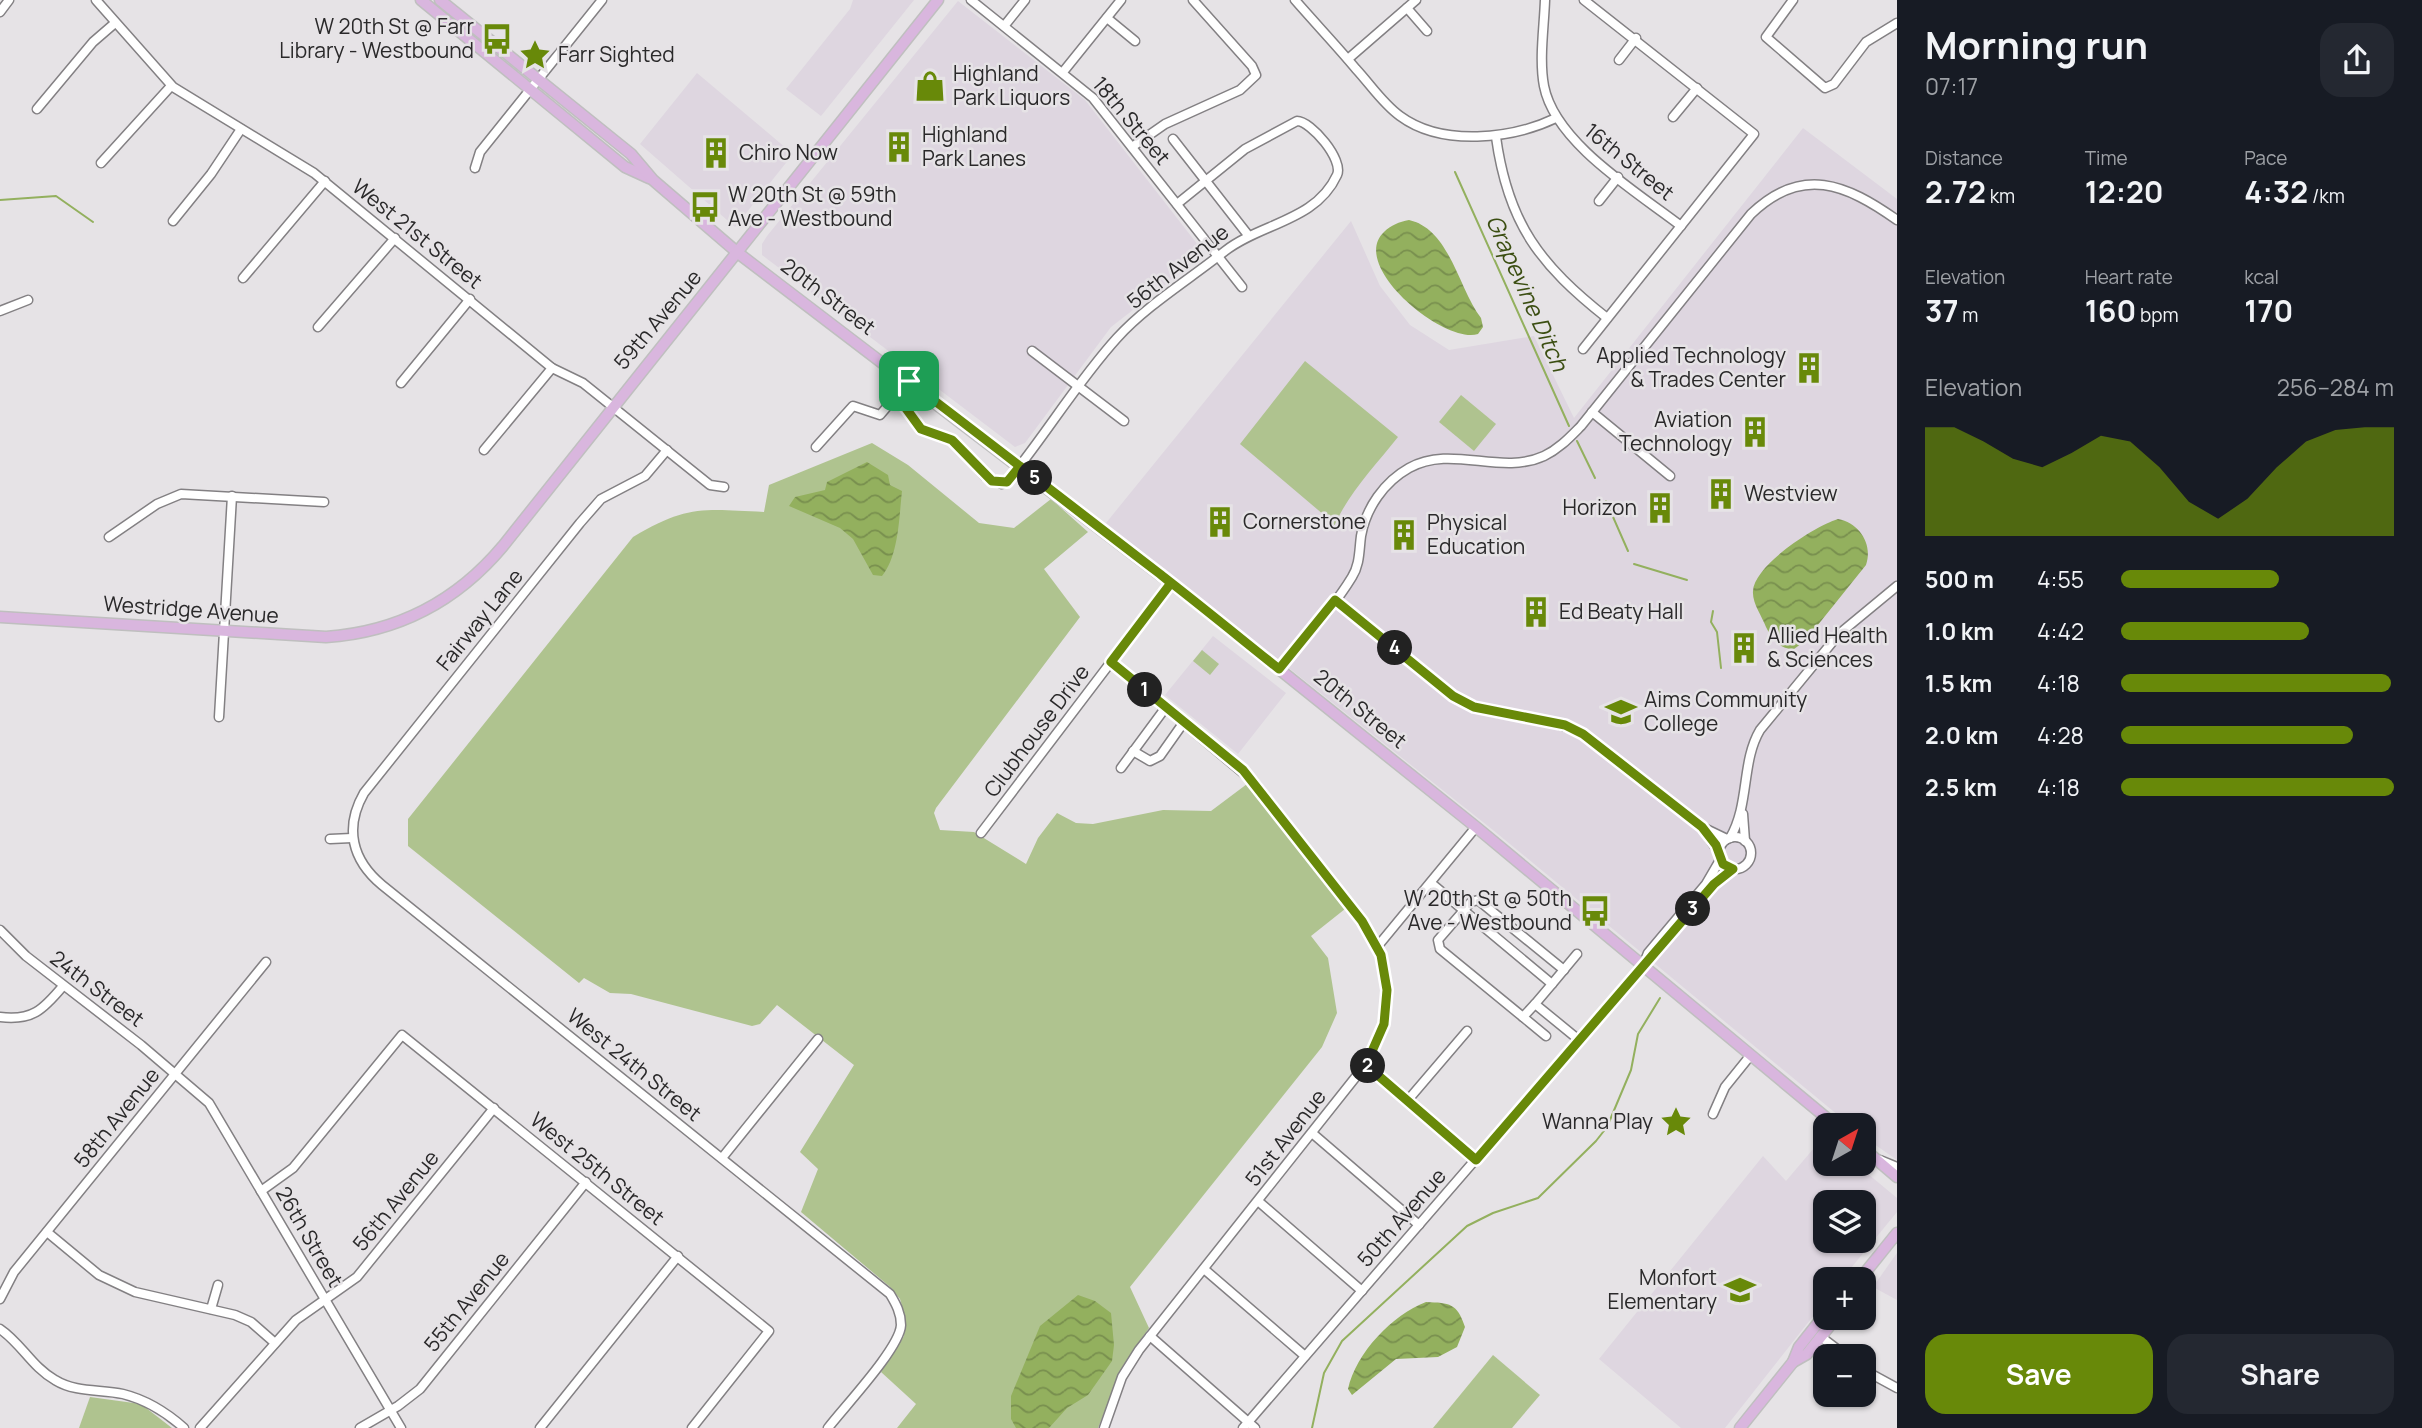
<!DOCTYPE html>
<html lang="en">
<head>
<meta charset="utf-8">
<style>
	body { margin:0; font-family:Manrope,sans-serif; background:#242831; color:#f1f3f6; height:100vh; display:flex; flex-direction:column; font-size:26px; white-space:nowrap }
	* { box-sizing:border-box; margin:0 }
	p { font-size:23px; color:#9ea1a6 }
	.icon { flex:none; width:38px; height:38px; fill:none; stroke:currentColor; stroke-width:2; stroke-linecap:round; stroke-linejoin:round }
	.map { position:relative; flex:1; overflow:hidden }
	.panel { display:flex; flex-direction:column; background:#171b24; width:525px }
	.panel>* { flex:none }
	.needle { width:46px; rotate:39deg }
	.controls { position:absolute; left:1813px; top:1113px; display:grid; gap:14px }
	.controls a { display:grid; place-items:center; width:63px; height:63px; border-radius:14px; background:#171b24; box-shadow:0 2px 5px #0004; font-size:35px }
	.pin { position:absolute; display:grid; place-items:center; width:60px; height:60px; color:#fff; margin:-30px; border-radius:14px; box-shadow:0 4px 10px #0006 }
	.km { position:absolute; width:35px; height:35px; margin:-18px; border-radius:50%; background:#222; color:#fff; font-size:19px; line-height:35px; text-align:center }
	.round { display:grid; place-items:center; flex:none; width:74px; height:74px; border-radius:21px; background:#242831 }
	.summary { display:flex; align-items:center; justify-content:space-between; height:119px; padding:0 28px }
	h1 { font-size:38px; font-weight:700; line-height:52px }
	.metrics { display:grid; grid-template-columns:repeat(3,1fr); gap:10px; height:119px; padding:7px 28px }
	.metrics div { display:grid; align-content:center }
	.metrics b { font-size:30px; font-weight:700 }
	.metrics small { font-size:19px; font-weight:400 }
	.metrics p { font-size:19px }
	.chart { height:196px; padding:14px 28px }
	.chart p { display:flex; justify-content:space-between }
	.chart svg { width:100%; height:126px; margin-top:7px; fill:#688909; opacity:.7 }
	.button { display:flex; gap:14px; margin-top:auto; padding:14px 28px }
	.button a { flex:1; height:80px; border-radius:21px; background:#688909; color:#fff; font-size:28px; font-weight:700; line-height:80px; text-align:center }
	.button a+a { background:#242831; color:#f1f3f6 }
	ul { padding:0 28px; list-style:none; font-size:23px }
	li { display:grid; grid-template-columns:112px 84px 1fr; align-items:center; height:52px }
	li i { height:18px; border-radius:9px; background:#688909 }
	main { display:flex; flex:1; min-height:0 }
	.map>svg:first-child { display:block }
	.built { fill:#ded6e0; fill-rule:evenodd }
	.green { fill:#afc38f }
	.water { fill:url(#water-waves) }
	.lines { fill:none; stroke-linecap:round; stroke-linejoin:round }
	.stream { stroke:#93b05e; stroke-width:2 }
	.minor-casing { stroke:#838083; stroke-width:11 }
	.major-casing { stroke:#bfbfbf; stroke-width:13 }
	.minor { stroke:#fff; stroke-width:8 }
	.major { stroke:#d9b6de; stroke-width:10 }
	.route-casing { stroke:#fff; stroke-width:14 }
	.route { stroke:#688909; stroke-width:9 }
	.labels { text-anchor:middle; stroke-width:5; stroke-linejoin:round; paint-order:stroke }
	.poi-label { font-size:21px; fill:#2a292a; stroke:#e6e3e6; text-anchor:start }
	.street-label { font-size:21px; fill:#2a292a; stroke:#e6e3e6 }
	.water-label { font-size:23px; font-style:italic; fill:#3b4e12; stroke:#e6e3e6 }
</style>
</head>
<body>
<main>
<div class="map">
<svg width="1897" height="1428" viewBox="0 0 1897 1428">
	<defs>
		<pattern id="water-waves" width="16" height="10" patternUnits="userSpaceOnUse" patternTransform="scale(1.75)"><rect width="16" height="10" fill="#93b05e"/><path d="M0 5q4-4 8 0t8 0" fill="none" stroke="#788f4e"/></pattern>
	</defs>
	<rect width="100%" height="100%" fill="#e6e3e6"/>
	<!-- built -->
	<g class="built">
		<path d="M853,0H914L821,116L786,89L850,9Z"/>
		<path d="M958,1L1085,100L1205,254L1111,327L1025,443L1015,447L762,255V244L767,236Z"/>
		<path d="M697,73L793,154L735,227L640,144Z"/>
		<path d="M1803,128L1897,199V1160L1864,1137V1125H1850L1493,830L1106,523L1351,221L1380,286L1410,325L1449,350L1534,336L1574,418Z"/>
		<path d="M1213,636L1286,693L1238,754L1165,695Z"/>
		<path d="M1825,1135V1164H1856L1897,1198V1212L1842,1279H1825V1301L1725,1428H1681L1599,1359L1763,1156L1786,1181ZM1825,1202H1864V1241H1825Z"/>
		<path d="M1897,1253V1300L1873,1287Z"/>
	</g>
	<!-- green -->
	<g class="green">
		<path d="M1305,361L1398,437C1375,466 1346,496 1333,529L1328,527L1324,515L1240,444Z"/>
		<path d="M1461,395L1496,424L1474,451L1439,422Z"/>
		<path d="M872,443L908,465L979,523L1014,528L1051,499L1088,532L1044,569L1080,617L936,808L934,813L940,830L974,832L1026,864L1038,838L1057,813L1076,823L1093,824L1163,810L1211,811L1247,784L1345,909L1311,936L1328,958L1337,1013L1322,1047L1130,1287L1149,1328L1124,1364L1098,1428H897L916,1404L881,1372L904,1336L905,1316L900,1299L889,1286L801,1212L818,1169L800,1152L854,1065L777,1005L760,1024L752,1026L631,994L610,993L584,978L579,983L408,846V819L633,537C687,505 703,509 764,512L769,485Z"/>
		<path d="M1202,650L1219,664L1210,675L1193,661Z"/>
		<path d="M1493,1355L1540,1395L1512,1428H1433Z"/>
		<path d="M90,1397L141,1404L172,1428H79Z"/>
	</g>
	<!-- water -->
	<g class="water">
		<path d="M1409,220C1450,229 1459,290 1481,318L1483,327L1478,334C1445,345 1348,266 1384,232C1391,225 1399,222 1409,220Z"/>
		<path d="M867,462L888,475L890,485L902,491C899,517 899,555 882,576L873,575L853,539L840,528L789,506L795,497L825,490L827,482Z"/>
		<path d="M1838,519C1860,523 1873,545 1866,565L1805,641L1794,649C1779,649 1772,639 1766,627C1762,616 1752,603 1753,591C1754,565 1815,526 1838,519Z"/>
		<path d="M1078,1295L1095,1301L1111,1313L1114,1345L1112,1361L1088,1395L1067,1408L1049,1428H1016L1011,1419V1396L1040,1326Z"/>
		<path d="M1426,1302C1450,1303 1457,1303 1465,1327L1457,1347L1438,1357L1396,1359L1352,1395L1348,1389C1356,1353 1392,1315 1426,1302Z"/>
	</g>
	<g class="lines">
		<!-- stream -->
		<g class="stream">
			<path d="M1455,172L1569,426"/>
			<path d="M0,200L56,196L93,222"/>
			<path d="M1577,441L1595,478"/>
			<path d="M1606,501L1628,551"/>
			<path d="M1634,564L1687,580"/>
			<path d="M1713,611L1711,622L1717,632L1721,668"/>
			<path d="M1312,1428L1324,1373L1342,1341L1467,1226L1493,1213L1538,1198L1596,1141L1607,1127L1631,1070L1638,1034L1660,998"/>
		</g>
		<defs>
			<g id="minor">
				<path d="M96,0L173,87L314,173L552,368L583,383L710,485L724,487"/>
				<path d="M971,0L1093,98L1242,287"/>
				<path d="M1295,0C1315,23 1336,45 1356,69C1370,84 1383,104 1400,116C1442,147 1512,139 1556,118"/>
				<path d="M1545,0C1544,28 1539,59 1544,86C1555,143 1637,192 1681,226"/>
				<path d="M1793,0L1766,37L1825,88L1834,84L1866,42L1897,23"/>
				<path d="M1407,8L1427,31"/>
				<path d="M0,12L9,0"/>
				<path d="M1107,18L1135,41"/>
				<path d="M1005,25L1025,0"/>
				<path d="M1348,59L1416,0"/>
				<path d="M1619,60L1636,38"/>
				<path d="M1063,72L1121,0"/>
				<path d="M37,109L93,42L115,23"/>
				<path d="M1673,117L1697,88"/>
				<path d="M1496,137C1508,224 1540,265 1607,318"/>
				<path d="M1173,139L1248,235"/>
				<path d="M1132,147L1165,124L1240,90L1256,75L1252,66L1193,0"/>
				<path d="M101,163L171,86"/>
				<path d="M475,168L480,152L602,0"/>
				<path d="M1599,201L1618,177"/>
				<path d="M173,221L211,174L241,129"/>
				<path d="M243,278L325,181"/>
				<path d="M0,311L28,300"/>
				<path d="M318,327L395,238"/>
				<path d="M1583,349L1754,134L1584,0"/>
				<path d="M1032,351L1124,421"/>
				<path d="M401,383L470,299"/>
				<path d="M897,396L921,429L952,440L985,476L1002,484L1007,482C1045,436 1077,382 1117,338C1147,305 1190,279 1225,251C1261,223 1316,221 1337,175C1344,160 1311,121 1297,121L1245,149L1177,204"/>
				<path d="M1592,412L1670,476"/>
				<path d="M816,447L853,406L880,415L909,381"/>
				<path d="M484,450L552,368"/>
				<path d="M667,450L645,476L601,499L580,523L364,793C344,828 352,860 382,885L890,1294C896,1304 901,1313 901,1325C900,1348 844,1407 828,1428"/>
				<path d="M109,537L157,504L181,494L324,502"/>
				<path d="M1335,600L1453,696C1492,720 1542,713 1583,734L1702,827L1727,839"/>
				<path d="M1279,669C1303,639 1332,610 1352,577C1360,564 1359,551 1361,536C1366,508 1384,482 1409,468C1452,444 1500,476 1544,456C1559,449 1570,437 1581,426L1751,214C1802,165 1846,184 1897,220"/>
				<path d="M219,717L232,496"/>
				<path d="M1133,751L1150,761L1160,756L1184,722"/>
				<path d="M1121,768L1166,707"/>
				<path d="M1743,814L1745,841"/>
				<path d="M1702,827L1719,853"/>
				<path d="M981,833L1171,583"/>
				<circle cx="1735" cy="853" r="16"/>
				<path d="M1730,838C1750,804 1741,762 1760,730L1839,634L1897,586"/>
				<path d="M330,839L352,838"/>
				<path d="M1431,883L1552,984L1535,1004"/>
				<path d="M0,930L26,956L141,1045L209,1103L401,1428"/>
				<path d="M1377,947L1476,827"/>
				<path d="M1644,963L1648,953L1706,884L1720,860"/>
				<path d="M1564,970L1478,900L1471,902L1438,940L1440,949L1523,1017L1535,1004L1579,1040"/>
				<path d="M1552,984L1577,954"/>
				<path d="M0,1017C32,1021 43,1010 63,986"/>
				<path d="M1523,1017L1546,1036"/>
				<path d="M1366,1064L1476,1160"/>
				<path d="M1408,1100L1467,1031"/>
				<path d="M1713,1114L1725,1087L1750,1056"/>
				<path d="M1312,1133L1419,1225"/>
				<path d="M722,1158L818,1039"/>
				<path d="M1880,1160L1897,1167"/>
				<path d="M261,1191L293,1168L402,1035L769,1331L692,1428"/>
				<path d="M1258,1201L1362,1291"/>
				<path d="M47,1232L99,1275L135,1292L235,1315L251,1322L275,1343"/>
				<path d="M1204,1269L1305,1356"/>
				<path d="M0,1299L14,1272L266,962"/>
				<path d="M211,1309L218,1285"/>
				<path d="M0,1329C21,1343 32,1367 55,1380C76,1393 101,1389 123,1394C147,1400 166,1412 184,1428"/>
				<path d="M1150,1336L1255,1428"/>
				<path d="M1821,1337L1846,1356"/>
				<path d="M1864,1370L1897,1388"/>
				<path d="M200,1428L296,1320L357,1277L494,1108"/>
				<path d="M360,1428L398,1406L420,1389L586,1182"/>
				<path d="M540,1428L678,1256"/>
				<path d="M1104,1428L1122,1377L1139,1350L1366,1064L1384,1024L1387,990L1381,955L1362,921L1254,782L1111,662"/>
				<path d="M1243,1428L1714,884L1733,869"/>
			</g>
			<g id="major">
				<path d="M421,0L625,167L649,178"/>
				<path d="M440,0L631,154L653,180L738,253L1189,597L1476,827L1835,1125"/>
				<path d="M0,617L326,637C398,632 457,601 503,546L938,0"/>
				<path d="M1864,1149L1897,1177"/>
				<path d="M1860,1279L1897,1233"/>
				<path d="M1793,1362L1799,1347L1825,1314"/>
				<path d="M1740,1428L1793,1362L1807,1354L1836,1318"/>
			</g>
		</defs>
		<!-- minor casing -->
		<use href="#minor" class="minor-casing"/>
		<!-- major casing -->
		<use href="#major" class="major-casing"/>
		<!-- minor -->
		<use href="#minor" class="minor"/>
		<!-- major -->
		<use href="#major" class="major"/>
	</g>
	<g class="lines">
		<defs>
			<path id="route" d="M909,381L911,383C995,446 1077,511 1160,574L1171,583L1111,662L1243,770L1362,921L1381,955L1387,990L1384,1024L1366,1065L1476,1160L1714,884L1733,869L1723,864L1716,845L1702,827L1583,734L1565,725L1474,707L1453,696L1335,600L1279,669C1239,637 1200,605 1160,574L1020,466L1007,482L992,481L952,440L921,429L897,396L909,381"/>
		</defs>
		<!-- route casing -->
		<use href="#route" class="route-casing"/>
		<!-- route -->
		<use href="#route" class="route"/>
	</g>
	<!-- icons -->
	<defs>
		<symbol id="bus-bare" viewBox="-9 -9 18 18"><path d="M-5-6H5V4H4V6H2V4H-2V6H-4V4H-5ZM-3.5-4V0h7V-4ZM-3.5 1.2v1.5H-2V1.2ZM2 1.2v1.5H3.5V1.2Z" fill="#688909" stroke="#e6e3e6" stroke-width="2.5" paint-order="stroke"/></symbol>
		<symbol id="sight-bare" viewBox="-9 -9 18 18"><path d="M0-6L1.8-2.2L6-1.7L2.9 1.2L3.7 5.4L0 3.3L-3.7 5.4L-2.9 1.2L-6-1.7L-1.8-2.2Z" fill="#688909" stroke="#e6e3e6" stroke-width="2.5" paint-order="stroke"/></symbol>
		<symbol id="shop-bare" viewBox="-9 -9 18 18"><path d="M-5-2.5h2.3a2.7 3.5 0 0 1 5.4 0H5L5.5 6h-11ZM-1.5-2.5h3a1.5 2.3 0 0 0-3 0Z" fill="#688909" stroke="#e6e3e6" stroke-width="2.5" paint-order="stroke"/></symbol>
		<symbol id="building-bare" viewBox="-9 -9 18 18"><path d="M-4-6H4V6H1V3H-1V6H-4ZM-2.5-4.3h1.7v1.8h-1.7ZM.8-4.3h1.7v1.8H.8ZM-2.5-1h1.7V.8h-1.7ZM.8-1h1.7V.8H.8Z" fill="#688909" stroke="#e6e3e6" stroke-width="2.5" paint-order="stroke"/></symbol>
		<symbol id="university-bare" viewBox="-9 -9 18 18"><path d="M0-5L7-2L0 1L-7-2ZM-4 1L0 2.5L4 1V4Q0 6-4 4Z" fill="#688909" stroke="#e6e3e6" stroke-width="2.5" paint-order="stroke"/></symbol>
		<symbol id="school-bare" viewBox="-9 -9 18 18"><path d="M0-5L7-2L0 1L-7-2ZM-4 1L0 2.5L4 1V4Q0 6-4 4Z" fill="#688909" stroke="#e6e3e6" stroke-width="2.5" paint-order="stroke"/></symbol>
	</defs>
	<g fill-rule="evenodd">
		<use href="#bus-bare" x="475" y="17" width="44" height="44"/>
		<use href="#sight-bare" x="513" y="33" width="44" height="44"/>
		<use href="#shop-bare" x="908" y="64" width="44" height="44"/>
		<use href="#building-bare" x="877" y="125" width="44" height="44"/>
		<use href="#building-bare" x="694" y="131" width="44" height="44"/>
		<use href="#bus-bare" x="683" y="185" width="44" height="44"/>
		<use href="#building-bare" x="1787" y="346" width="44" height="44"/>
		<use href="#building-bare" x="1733" y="410" width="44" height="44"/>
		<use href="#building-bare" x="1699" y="472" width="44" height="44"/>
		<use href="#building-bare" x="1638" y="486" width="44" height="44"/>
		<use href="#building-bare" x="1198" y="500" width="44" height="44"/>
		<use href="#building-bare" x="1382" y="513" width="44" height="44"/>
		<use href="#building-bare" x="1514" y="590" width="44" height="44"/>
		<use href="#building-bare" x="1722" y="626" width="44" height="44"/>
		<use href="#university-bare" x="1599" y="690" width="44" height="44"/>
		<use href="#bus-bare" x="1573" y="889" width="44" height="44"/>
		<use href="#sight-bare" x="1654" y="1100" width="44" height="44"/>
		<use href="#school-bare" x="1718" y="1268" width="44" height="44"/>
	</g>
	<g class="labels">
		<!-- poi labels -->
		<g class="poi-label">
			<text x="474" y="34" text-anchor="end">W 20th St @ Farr<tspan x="474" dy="24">Library - Westbound</tspan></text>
			<text x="558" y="62">Farr Sighted</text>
			<text x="953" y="81">Highland<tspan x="953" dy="24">Park Liquors</tspan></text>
			<text x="922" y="142">Highland<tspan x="922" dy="24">Park Lanes</tspan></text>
			<text x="739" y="160">Chiro Now</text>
			<text x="728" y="202">W 20th St @ 59th<tspan x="728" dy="24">Ave - Westbound</tspan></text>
			<text x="1786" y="363" text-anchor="end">Applied Technology<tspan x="1786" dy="24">&amp; Trades Center</tspan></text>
			<text x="1732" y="427" text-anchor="end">Aviation<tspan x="1732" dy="24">Technology</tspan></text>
			<text x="1744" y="501">Westview</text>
			<text x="1637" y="515" text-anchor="end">Horizon</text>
			<text x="1243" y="529">Cornerstone</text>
			<text x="1427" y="530">Physical<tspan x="1427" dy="24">Education</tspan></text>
			<text x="1559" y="619">Ed Beaty Hall</text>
			<text x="1767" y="643">Allied Health<tspan x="1767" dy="24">&amp; Sciences</tspan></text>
			<text x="1644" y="707">Aims Community<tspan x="1644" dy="24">College</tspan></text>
			<text x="1572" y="906" text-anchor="end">W 20th St @ 50th<tspan x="1572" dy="24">Ave - Westbound</tspan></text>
			<text x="1653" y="1129" text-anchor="end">Wanna Play</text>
			<text x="1717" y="1285" text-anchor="end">Monfort<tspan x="1717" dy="24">Elementary</tspan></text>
		</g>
		<!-- street labels -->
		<g class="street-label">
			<text transform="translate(1131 121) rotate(50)" y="7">18th Street</text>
			<text transform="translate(1629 162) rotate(39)" y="7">16th Street</text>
			<text transform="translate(417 234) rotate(39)" y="7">West 21st Street</text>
			<text transform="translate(1178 267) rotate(-38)" y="7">56th Avenue</text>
			<text transform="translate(828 297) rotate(37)" y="7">20th Street</text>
			<text transform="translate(658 320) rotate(-50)" y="7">59th Avenue</text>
			<text transform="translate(191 610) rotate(4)" y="7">Westridge Avenue</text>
			<text transform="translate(480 620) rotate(-51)" y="7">Fairway Lane</text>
			<text transform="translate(1360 709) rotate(39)" y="7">20th Street</text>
			<text transform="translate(1037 731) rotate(-53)" y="7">Clubhouse Drive</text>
			<text transform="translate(97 989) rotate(37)" y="7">24th Street</text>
			<text transform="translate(634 1065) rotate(39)" y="7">West 24th Street</text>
			<text transform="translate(117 1118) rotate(-51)" y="7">58th Avenue</text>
			<text transform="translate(1286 1138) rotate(-52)" y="7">51st Avenue</text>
			<text transform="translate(597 1169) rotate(39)" y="7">West 25th Street</text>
			<text transform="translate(396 1201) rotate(-51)" y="7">56th Avenue</text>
			<text transform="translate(1402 1218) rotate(-49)" y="7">50th Avenue</text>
			<text transform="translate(309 1237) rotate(60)" y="7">26th Street</text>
			<text transform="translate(467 1302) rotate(-51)" y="7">55th Avenue</text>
		</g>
		<!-- water labels -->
		<g class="water-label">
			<text transform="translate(1527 293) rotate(66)" y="8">Grapevine Ditch</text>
		</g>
	</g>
</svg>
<div class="controls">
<a><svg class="needle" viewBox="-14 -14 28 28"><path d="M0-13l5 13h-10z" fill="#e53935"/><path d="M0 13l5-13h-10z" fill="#9ea1a6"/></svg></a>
<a><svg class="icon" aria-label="layers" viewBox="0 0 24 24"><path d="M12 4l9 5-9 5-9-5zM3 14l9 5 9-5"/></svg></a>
<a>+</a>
<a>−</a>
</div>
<div class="pin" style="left:909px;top:381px;background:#1e9e55"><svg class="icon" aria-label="arrive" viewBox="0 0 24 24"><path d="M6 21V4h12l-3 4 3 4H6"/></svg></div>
<b class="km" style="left:1145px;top:690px">1</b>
<b class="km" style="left:1368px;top:1066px">2</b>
<b class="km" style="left:1693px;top:909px">3</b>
<b class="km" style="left:1395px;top:648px">4</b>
<b class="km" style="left:1035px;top:478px">5</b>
</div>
<section class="panel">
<div class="summary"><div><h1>Morning run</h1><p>07:17</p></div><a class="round"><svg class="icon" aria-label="share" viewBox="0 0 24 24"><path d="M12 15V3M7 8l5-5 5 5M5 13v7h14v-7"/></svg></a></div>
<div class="metrics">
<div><p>Distance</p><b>2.72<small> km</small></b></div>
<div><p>Time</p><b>12:20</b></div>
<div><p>Pace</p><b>4:32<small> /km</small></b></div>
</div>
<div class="metrics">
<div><p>Elevation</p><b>37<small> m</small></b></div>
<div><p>Heart rate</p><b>160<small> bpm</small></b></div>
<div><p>kcal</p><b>170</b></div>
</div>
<div class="chart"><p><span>Elevation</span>256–284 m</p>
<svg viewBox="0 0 160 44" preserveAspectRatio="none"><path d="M0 44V6L10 6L20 11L30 17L40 20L50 15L60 9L70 11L80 20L90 32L100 38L110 31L120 20L130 11L140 7L150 6L160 6V44z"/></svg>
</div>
<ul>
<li><b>500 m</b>4:55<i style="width:58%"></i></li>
<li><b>1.0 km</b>4:42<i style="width:69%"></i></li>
<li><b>1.5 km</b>4:18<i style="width:99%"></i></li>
<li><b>2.0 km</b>4:28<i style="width:85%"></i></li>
<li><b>2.5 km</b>4:18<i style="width:100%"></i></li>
</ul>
<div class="button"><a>Save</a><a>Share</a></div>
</section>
</main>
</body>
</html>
